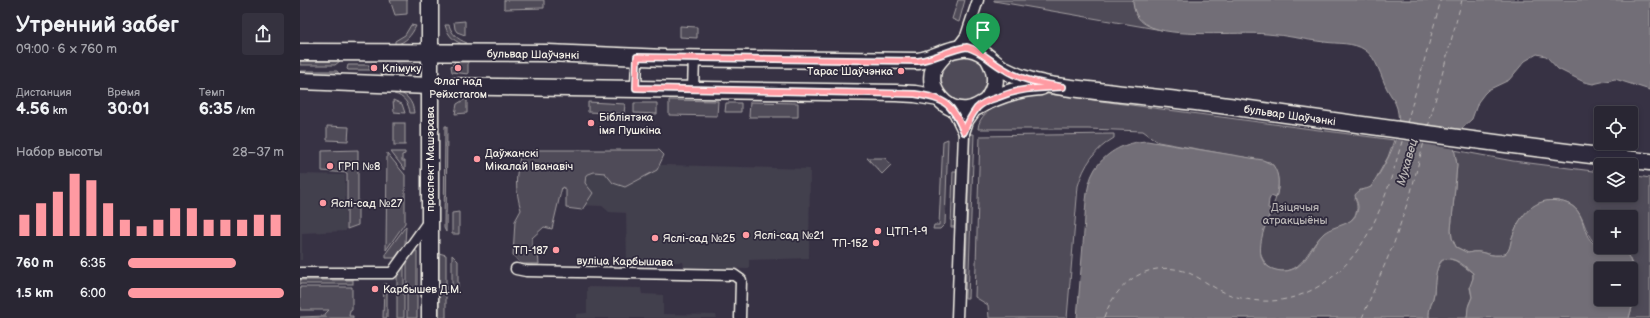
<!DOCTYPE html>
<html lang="ru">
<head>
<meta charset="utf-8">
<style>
	body { margin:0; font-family:"Balsamiq Sans",sans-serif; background:#35323f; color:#f1f3f6; height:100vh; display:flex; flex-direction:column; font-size:15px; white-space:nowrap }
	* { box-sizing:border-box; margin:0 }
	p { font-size:13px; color:#a5a5ac }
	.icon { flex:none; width:22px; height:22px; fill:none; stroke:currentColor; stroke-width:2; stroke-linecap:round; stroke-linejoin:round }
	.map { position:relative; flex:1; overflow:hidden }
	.sheet { display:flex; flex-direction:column; background:#292633; width:300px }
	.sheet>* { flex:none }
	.fabs { position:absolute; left:1294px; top:106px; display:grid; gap:8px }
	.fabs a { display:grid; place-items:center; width:44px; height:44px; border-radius:4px; background:#292633; box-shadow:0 2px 6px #0003,0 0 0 1px #45434e; font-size:20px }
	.pin { position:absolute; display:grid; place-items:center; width:34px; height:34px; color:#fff; margin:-41px -17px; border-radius:50% 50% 50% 0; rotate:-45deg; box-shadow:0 0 4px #0007 }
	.pin .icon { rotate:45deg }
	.round { display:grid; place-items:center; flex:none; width:42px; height:42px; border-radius:4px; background:#35323f }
	.overview { display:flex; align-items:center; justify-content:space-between; height:68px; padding:0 16px }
	h1 { font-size:22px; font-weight:600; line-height:30px }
	.figures { display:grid; grid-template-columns:repeat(3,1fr); gap:6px; height:68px; padding:4px 16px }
	.figures div { display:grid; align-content:center }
	.figures b { font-size:17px; font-weight:600 }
	.figures small { font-size:11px; font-weight:400 }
	.figures p { font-size:11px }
	.chart { height:112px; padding:8px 16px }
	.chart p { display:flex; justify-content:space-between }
	.chart svg { width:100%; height:72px; margin-top:4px; stroke:#ff9aa2; stroke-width:6 }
	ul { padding:0 16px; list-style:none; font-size:13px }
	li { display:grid; grid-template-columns:64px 48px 1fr; align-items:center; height:30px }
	li i { height:10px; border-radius:5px; background:#ff9aa2 }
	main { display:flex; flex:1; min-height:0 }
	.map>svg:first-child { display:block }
	.built { fill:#433f4e }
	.green { fill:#504b59; stroke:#a29ea0 }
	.water { fill:#726e77; stroke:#a6a2a4; fill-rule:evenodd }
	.pier { fill:#373244 }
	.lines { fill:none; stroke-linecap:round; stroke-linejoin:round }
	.ferry { stroke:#bab6b5; stroke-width:1; stroke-dasharray:5 4; stroke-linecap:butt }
	.street-casing { stroke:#f4f1e8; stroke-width:13 }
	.primary-casing { stroke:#f4f1e8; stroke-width:19 }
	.street { stroke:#2f2a3d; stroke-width:10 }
	.primary { stroke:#2f2a3d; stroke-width:16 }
	.route-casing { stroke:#fff; stroke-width:8 }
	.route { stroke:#ff9aa2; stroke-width:5 }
	.poi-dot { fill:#ff9aa2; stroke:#2f2a3d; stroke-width:1.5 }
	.labels { text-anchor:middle; stroke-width:3.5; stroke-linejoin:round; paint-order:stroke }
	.street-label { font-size:11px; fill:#f4f1e8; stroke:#2f2a3d }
	.poi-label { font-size:11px; fill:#f4f1e8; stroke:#2f2a3d; text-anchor:start }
	.park-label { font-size:11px; fill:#bbb7b6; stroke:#2f2a3d }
	.water-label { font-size:12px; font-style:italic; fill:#bab6b5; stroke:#2f2a3d }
</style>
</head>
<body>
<main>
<section class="sheet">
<div class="overview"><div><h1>Утренний забег</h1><p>09:00 · 6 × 760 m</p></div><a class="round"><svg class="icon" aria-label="share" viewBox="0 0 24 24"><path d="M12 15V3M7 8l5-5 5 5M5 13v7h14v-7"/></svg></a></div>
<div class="figures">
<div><p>Дистанция</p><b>4.56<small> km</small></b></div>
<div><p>Время</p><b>30:01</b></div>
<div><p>Темп</p><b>6:35<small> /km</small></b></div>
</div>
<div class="chart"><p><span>Набор высоты</span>28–37 m</p>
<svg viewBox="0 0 160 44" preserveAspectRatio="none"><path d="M5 44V31M15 44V24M25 44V17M35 44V6M45 44V10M55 44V24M65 44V34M75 44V38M85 44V34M95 44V27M105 44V27M115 44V34M125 44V34M135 44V34M145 44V31M155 44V31"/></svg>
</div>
<ul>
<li><b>760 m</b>6:35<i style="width:69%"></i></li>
<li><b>1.5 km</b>6:00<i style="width:100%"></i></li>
</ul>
</section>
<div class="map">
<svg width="1350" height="318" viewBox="0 0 1350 318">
	<rect width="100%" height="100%" fill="#373244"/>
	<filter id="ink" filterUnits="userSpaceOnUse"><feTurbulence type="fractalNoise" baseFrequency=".025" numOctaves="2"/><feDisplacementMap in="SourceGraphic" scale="8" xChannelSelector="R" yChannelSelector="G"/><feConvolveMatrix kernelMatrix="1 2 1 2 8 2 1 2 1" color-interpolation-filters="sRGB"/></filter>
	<g filter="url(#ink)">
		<!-- built -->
		<g class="built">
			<path d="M275,165H367L510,169L509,258L449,260V269L384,268L383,262H327L326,213L309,212L302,206L275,205Z"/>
			<path d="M0,174L45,175L46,231L2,233V260H0Z"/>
			<path d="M287,287L341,288L342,294L363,295V314L416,315L417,318H424H276V314L287,313Z"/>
		</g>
		<!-- green -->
		<g class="green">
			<path d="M90,0H107V14L95,15Z"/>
			<path d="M204,0H244V8L204,9Z"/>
			<path d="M658,0H665L659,22L652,19Z"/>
			<path d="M694,0H833C833,17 846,27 862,30L694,1Z"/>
			<path d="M165,21V35L157,32L155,29L154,22Z"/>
			<path d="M111,25L116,26C111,36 106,42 95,45V41L105,35Z"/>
			<path d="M145,25H149C152,34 157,39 167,43V45C155,43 148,36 145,25Z"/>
			<path d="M380,26L397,27V38L380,37Z"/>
			<circle cx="664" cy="79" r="24"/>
			<path d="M0,61H40L35,65H0Z"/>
			<path d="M110,61L114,66L112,72L108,74H95V62Z"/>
			<path d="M155,62H168V74L152,72L151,66Z"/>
			<path d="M48,65H69L70,70H48L47,69Z"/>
			<path d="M0,71H37L40,75L0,74Z"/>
			<path d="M94,91C106,93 113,101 114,113H110C109,104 104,96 94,94Z"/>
			<path d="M748,94L1094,140L1088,157L1071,187L1067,189L1060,190L1055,199C1058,205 1058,212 1053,218C1046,227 1032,226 1024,234C1008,246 1004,273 980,271C974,270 970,269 966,264C941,234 999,195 970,162L858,142L843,131L788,129H678C679,103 728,95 748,94Z"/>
			<path d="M167,98V113L155,114L157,104Z"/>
			<path d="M93,100L102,104L105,113L94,112Z"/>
			<path d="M369,100L418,101L417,116L369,115Z"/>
			<path d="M288,102L325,104L324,114L288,112Z"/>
			<path d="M450,102L498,103V117H449Z"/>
			<path d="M334,103H357V114L334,113Z"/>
			<path d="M426,103H441V112H425Z"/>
			<rect x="94" y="123" width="11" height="22"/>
			<path d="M27,126L49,127L48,141L27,140Z"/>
			<path d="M145,126H147L146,232L144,228Z"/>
			<path d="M670,134H674L668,298H665Z"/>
			<path d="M814,134V138C795,149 784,165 778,186L767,318H689L688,305L675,297L680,136Z"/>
			<path d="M648,139L645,224L640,229H633L634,225H639L643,141Z"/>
			<path d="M58,150V225L47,229V173L22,171V151Z"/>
			<path d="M237,150H359L364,155L357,170L325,187L313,183L305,173L294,172L286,175L285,183L293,193L282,210L266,208V189L262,187L252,229L244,227L232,238V246L238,252L239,264H221L213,255L215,221L221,210C215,189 215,175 221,154Z"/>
			<path d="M1154,150L1213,161L1301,172V195H1331V175L1350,178V318H1329C1335,296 1341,286 1332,264C1328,255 1325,249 1315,247H1331V217H1301V247C1281,238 1288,210 1266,203C1241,194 1221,211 1213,235C1210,242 1211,250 1205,254C1190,259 1182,248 1168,253L1156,247L1152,238L1151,230L1157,165Z"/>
			<path d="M91,152H105V154L102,155V161H105V170Z"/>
			<path d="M87,153L105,175V223L86,250Z"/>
			<path d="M567,158H585L591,165L582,174Z"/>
			<path d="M653,171H658L655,227H651Z"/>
			<path d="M159,212V234H152V213Z"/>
			<path d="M106,226L105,244L95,258H86V253Z"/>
			<path d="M114,251H117V318H107V260Z"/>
			<path d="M139,253L146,255V318H139Z"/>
			<path d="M152,255L158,261V287H152Z"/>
			<path d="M1147,258L1156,261L1173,273V278L1170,288L1172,297L1169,304L1167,318H1129C1128,309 1133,301 1134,293C1135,282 1134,263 1147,258Z"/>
			<path d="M104,265V318H97V274Z"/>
			<rect x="0" y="280" width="53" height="4"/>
			<path d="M84,284H87V318H83Z"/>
			<path d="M0,287H52V310H50L49,316H53V318H0V317L25,316V314L29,310H0Z"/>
		</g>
		<!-- water -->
		<path class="water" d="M833,0H1350V90L1315,79L1293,84L1284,82L1258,69L1246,56L1237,54L1225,61L1209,80L1188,90L1184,94L1178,102L1172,119L1160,130L1154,147L1157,165L1151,230L1152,238L1156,247L1168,253C1183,248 1189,259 1205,254C1211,250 1210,242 1213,235C1220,215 1235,197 1258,201C1291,206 1277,234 1296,245C1304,249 1312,245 1320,248C1326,252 1329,256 1331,263C1341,286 1335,295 1329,318H1167L1168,307L1172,297L1170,286L1173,278V273C1165,266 1152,254 1141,261C1135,270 1135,282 1134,293C1133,301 1128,309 1129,318H777C779,289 782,261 784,232C786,212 784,187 795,169C807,151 826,142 847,141L963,160L973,165C980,175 979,186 976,198L971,196L969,200L968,208L972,209C965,225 948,264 976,270C984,272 991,271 997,267C1009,259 1013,243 1024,233C1035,224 1057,226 1058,207C1058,202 1055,199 1055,195C1059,189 1065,190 1071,187C1085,165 1104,135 1097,108C1095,101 1091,96 1087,89C1081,77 1077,58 1065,50C1054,42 1037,44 1024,42C1005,40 986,35 967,34C936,31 872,39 847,25C837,20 833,10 833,0ZM1301,269H1331V299H1301Z"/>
		<!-- pier -->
		<path class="pier" d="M1096,121L1163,130L1155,143L1156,149L1092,139Z"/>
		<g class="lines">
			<!-- ferry -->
			<g class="ferry">
				<path d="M1107,123L1141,0"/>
				<path d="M1128,127L1162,0"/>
				<path d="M804,318C815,284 845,262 880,270C897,274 910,287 926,293C932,296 940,298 946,299C969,304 993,300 1014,289C1070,259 1087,194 1103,138"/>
				<path d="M1062,318L1094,243L1111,192L1124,142"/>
			</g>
			<defs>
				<g id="street">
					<path d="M657,48L666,36L678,0"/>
					<path d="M336,88L337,57"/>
					<path d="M393,90L394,58"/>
					<path d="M652,108L664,133"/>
					<path d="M216,269L226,271L434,275L441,280L440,318"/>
					<path d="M0,273H92L129,221"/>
					<path d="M657,318L664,133L668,121L678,107"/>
				</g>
				<g id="primary">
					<path d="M0,52L248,53L365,58L618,61C634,59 653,46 668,48C683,49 693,64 706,71C726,81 742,84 764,87C818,94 874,99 928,106C1069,126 1209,146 1350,162"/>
					<path d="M645,54C641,58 637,62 634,68C626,90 646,113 668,110C676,109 681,104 688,101C705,93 722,88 741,87"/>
					<path d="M0,81L130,86L596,93L615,94L639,98"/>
					<path d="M686,102C697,88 698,75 689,59"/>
					<path d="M130,318V0"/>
				</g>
			</defs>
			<!-- street casing -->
			<use href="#street" class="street-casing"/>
			<!-- primary casing -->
			<use href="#primary" class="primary-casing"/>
			<!-- street -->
			<use href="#street" class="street"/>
			<!-- primary -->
			<use href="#primary" class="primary"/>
		</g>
	</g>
	<g class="lines" filter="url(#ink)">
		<defs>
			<path id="route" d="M667,47C682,51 691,62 704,69C722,81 742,83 763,87C737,88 720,88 696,98C689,100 682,103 677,108C671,116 667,124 664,132C651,103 647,99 615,94L336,88L337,57L618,61C635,59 650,49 667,47Z"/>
		</defs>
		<!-- route casing -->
		<use href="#route" class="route-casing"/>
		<!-- route -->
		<use href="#route" class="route"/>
	</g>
	<!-- markers -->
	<g class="poi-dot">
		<circle cx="74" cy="68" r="4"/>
		<circle cx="158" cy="68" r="4"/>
		<circle cx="601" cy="71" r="4"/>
		<circle cx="291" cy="123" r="4"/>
		<circle cx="177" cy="159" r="4"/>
		<circle cx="30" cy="166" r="4"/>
		<circle cx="23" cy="203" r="4"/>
		<circle cx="578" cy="231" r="4"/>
		<circle cx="446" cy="235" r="4"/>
		<circle cx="355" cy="238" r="4"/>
		<circle cx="576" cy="243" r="4"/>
		<circle cx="256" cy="250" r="4"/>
		<circle cx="75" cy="289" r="4"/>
	</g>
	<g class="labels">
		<!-- street labels -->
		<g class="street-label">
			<text transform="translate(233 54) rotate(1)" y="4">бульвар Шаўчэнкі</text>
			<text transform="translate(990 115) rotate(8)" y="4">бульвар Шаўчэнкі</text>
			<text transform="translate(130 159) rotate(-90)" y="4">праспект Машэрава</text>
			<text transform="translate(325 261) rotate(1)" y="4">вуліца Карбышава</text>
		</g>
		<!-- poi labels -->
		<g class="poi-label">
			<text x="82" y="72">Клімуку</text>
			<text x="593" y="75" text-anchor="end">Тарас Шаўчэнка</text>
			<text x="158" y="85" text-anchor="middle">Флаг над<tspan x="158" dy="13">Рейхстагом</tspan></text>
			<text x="299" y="121">Бібліятэка<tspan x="299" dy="13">імя Пушкіна</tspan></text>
			<text x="185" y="157">Даўжанскі<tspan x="185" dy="13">Мікалай Іванавіч</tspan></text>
			<text x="38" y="170">ГРП №8</text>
			<text x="31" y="207">Яслі-сад №27</text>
			<text x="586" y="235">ЦТП-1-9</text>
			<text x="454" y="239">Яслі-сад №21</text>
			<text x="363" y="242">Яслі-сад №25</text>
			<text x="568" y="247" text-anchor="end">ТП-152</text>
			<text x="248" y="254" text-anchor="end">ТП-187</text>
			<text x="83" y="293">Карбышев Д.М.</text>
		</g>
		<!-- park labels -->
		<g class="park-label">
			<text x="995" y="211">Дзіцячыя<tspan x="995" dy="13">атракцыёны</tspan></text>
		</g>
		<!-- water labels -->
		<g class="water-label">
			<text transform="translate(1107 162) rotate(-74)" y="4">Мухавец</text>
		</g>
	</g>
</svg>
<div class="fabs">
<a><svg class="icon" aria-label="locate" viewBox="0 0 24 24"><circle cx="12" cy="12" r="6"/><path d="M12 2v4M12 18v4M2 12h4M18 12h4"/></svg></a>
<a><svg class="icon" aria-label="layers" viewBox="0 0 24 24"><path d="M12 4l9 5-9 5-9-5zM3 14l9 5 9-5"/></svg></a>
<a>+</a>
<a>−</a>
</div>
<div class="pin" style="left:683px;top:54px;background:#1e9e55"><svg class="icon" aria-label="arrive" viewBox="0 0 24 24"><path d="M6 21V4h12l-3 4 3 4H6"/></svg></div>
</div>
</main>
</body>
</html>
